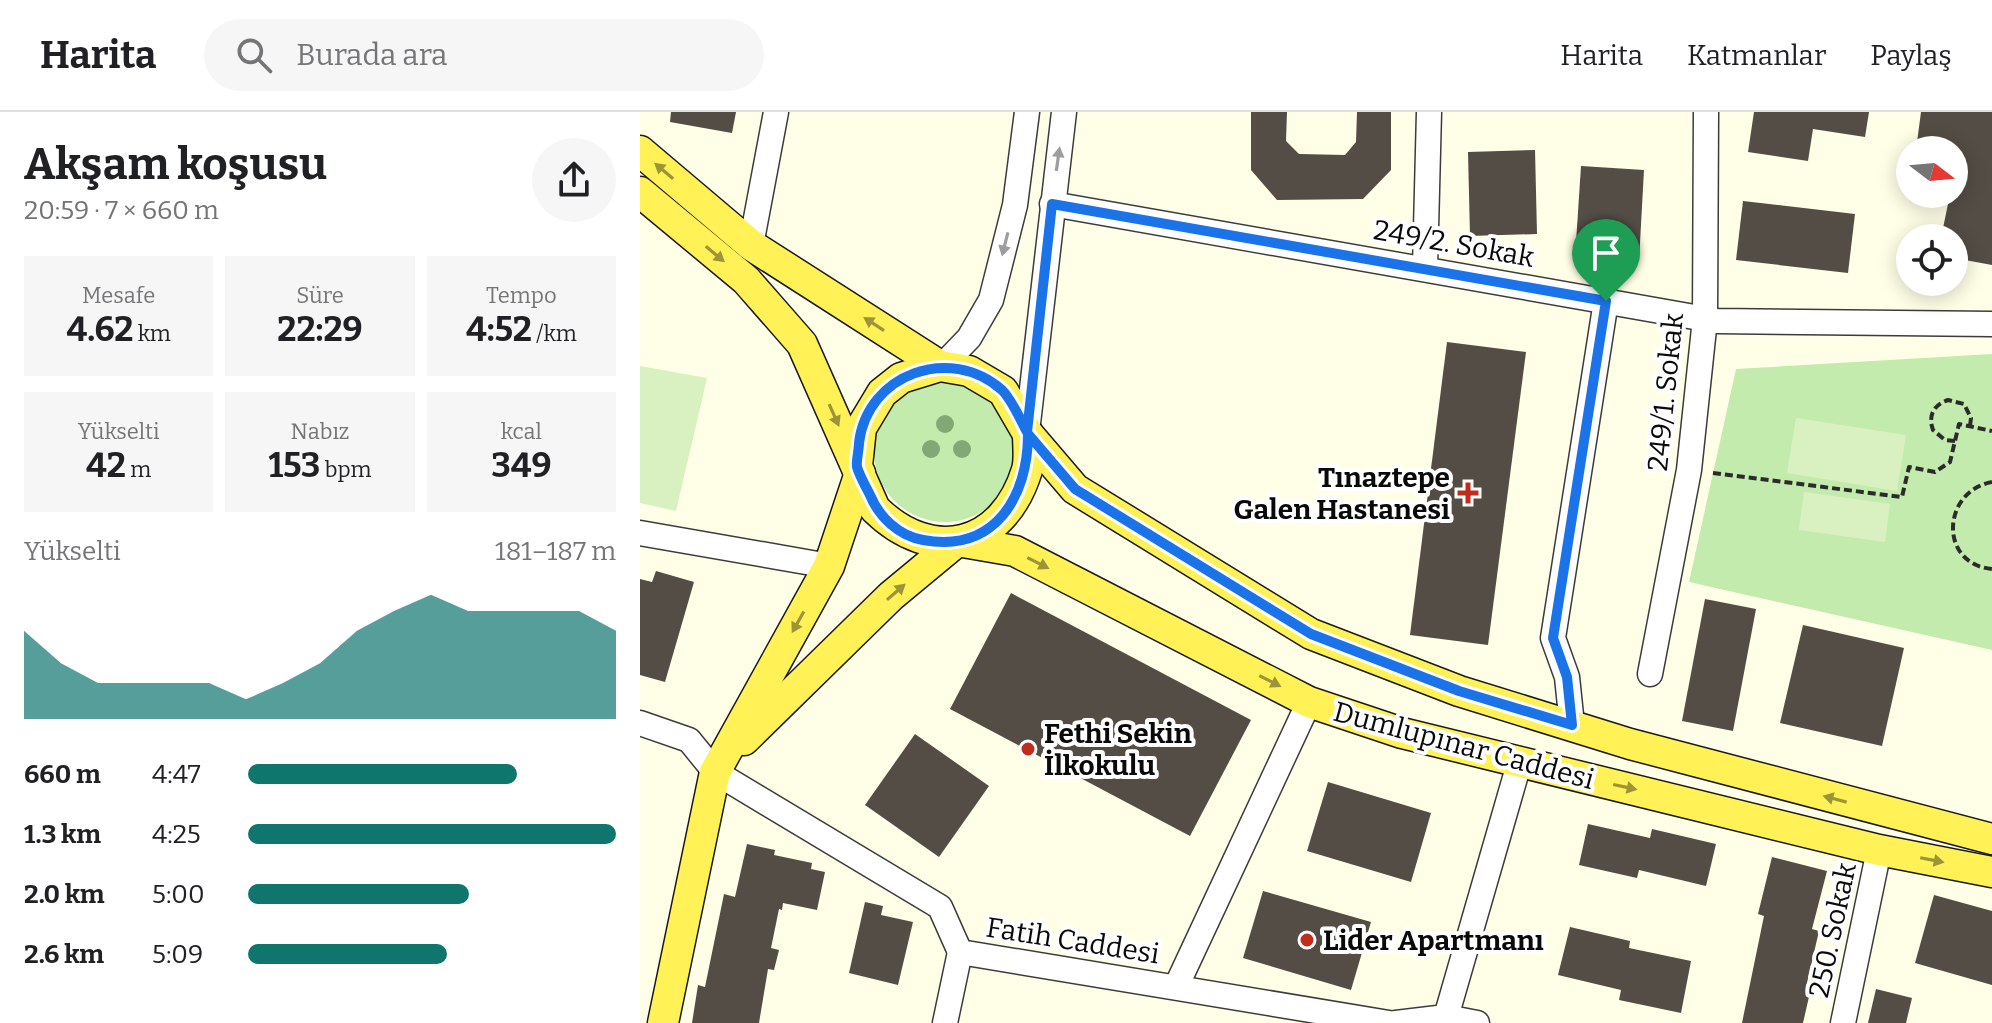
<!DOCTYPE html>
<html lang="tr">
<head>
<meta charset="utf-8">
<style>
	body { margin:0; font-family:Bitter,serif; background:#f6f6f6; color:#202124; height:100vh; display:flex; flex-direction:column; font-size:30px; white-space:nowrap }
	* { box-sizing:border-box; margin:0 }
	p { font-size:26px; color:#757577 }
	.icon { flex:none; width:44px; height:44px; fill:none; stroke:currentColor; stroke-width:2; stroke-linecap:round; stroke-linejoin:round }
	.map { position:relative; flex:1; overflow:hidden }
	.details { display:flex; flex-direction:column; background:#fff; width:640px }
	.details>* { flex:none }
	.needle { width:52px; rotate:106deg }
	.controls { position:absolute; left:1256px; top:24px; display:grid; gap:16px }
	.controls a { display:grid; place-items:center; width:72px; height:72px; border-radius:50%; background:#fff; box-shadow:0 4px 20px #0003; font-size:40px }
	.pin { position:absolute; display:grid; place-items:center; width:68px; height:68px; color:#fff; margin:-82px -34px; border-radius:50% 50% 50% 0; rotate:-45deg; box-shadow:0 0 8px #0007 }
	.pin .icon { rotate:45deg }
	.round { display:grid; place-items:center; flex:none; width:84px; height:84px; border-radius:42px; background:#f6f6f6 }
	.summary { display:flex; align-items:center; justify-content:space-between; height:136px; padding:0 24px }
	h1 { font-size:44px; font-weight:700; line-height:60px }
	.stats { display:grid; grid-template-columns:repeat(3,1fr); gap:12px; height:136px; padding:8px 24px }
	.stats div { display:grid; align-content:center; border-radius:0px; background:#f6f6f6; text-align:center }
	.stats b { font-size:34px; font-weight:700 }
	.stats small { font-size:22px; font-weight:400 }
	.stats p { font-size:22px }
	.chart { height:224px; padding:16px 24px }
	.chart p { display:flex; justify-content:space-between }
	.chart svg { width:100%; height:144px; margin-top:8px; fill:#0f766e; opacity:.7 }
	ul { padding:0 24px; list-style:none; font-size:26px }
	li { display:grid; grid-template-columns:128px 96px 1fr; align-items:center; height:60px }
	li i { height:20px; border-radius:10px; background:#0f766e }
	header { display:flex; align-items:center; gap:48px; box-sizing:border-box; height:112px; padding:0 40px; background:#fff; border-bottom:2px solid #e0e0e0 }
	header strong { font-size:38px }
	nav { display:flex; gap:44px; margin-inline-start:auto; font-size:28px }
	.search { width:560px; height:72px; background:#f6f6f6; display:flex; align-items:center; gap:20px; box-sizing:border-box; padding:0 28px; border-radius:44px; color:#757577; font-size:30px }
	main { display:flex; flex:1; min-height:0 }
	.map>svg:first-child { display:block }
	.green { fill:#c4ebae }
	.pitch { fill:#d9f1c0 }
	.building { fill:#534d45 }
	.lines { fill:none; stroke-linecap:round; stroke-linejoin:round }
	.minor-casing { stroke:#3c3c3c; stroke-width:27 }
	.major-casing { stroke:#1a1a1a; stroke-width:33 }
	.path { stroke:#2b2b2b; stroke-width:4; stroke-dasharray:8 4; stroke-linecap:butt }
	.minor { stroke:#fff; stroke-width:24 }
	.major { stroke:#fff156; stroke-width:30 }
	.tree { fill:#82a975 }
	.oneway { fill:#9d9d9d }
	.oneway2 { fill:#9d9437 }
	.route-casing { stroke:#fff; stroke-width:16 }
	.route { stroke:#1a73e8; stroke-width:10 }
	.poi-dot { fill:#c02e1b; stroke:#fff; stroke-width:3 }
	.labels { text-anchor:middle; stroke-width:8; stroke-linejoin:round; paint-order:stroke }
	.street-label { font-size:28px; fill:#090909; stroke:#fff }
	.poi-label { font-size:28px; font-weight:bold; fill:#090909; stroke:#fff; text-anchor:start }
</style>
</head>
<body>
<header>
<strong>Harita</strong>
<div class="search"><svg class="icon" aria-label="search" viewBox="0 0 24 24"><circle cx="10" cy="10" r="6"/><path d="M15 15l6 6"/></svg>Burada ara</div>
<nav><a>Harita</a><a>Katmanlar</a><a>Paylaş</a></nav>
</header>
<main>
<section class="details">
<div class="summary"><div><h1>Akşam koşusu</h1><p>20:59 · 7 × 660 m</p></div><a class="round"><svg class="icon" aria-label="share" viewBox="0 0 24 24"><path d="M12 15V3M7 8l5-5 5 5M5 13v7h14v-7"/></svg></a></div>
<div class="stats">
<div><p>Mesafe</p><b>4.62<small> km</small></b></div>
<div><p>Süre</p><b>22:29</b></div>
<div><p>Tempo</p><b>4:52<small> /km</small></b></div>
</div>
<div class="stats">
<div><p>Yükselti</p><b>42<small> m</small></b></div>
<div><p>Nabız</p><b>153<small> bpm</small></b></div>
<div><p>kcal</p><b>349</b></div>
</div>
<div class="chart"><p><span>Yükselti</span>181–187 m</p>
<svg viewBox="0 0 160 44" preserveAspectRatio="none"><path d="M0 44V17L10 27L20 33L30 33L40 33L50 33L60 38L70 33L80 27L90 17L100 11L110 6L120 11L130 11L140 11L150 11L160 17V44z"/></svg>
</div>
<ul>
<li><b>660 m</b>4:47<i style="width:73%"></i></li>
<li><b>1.3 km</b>4:25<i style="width:100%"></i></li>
<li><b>2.0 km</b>5:00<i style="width:60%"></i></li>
<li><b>2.6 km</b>5:09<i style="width:54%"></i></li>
</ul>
</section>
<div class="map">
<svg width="1352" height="911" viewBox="0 0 1352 911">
	<rect width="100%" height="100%" fill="#fffee6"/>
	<!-- green -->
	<g class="green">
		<path d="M1352,242V538L1049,470L1096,257Z"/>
		<circle cx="305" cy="339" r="71"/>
	</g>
	<!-- pitch -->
	<g class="pitch">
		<path d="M0,254L67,266L36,399L0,391Z"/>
		<path d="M1156,306L1266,323L1257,379L1147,361Z"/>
		<path d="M1164,380L1250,392L1245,430L1159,418Z"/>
	</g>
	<!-- building -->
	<g class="building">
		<path d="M31,0H96L92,21L30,10Z"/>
		<path d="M611,0H647L646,29L659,42L705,43L716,30L717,0H751V58L723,87L637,88L611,58Z"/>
		<path d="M1114,0H1229L1225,25L1173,17L1168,49L1108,40Z"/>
		<path d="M1281,0H1352V153L1314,146V126H1301L1310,82H1314V38H1276Z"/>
		<path d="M895,38L897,122L830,124L828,40Z"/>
		<path d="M941,54L1004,58L999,149L935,146Z"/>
		<path d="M1103,89L1215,102L1208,161L1096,148Z"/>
		<path d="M807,230L886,240L848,533L770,523Z"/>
		<path d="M16,459L54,470L25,570L0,563V467L12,470Z"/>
		<path d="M371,481L611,608L550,724L310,597Z"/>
		<path d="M1065,487L1116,497L1093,619L1042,609Z"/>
		<path d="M1163,513L1264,536L1242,634L1140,611Z"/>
		<path d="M275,622L349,674L299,745L225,693Z"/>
		<path d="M688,670L791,701L771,770L667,739Z"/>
		<path d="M948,712L1010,726L1012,717L1076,732L1066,774L999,758L997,766L939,753Z"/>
		<path d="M107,732L135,738L134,743L172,751L171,757L185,760L177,798L143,791L142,798L139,797L131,836L139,838L134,858L128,857L119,911H52L58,873L65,875L84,782L95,785Z"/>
		<path d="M1132,745L1187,759L1172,817L1179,819L1166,875L1171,876L1163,911H1102L1124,804L1118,802Z"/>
		<path d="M623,779L731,810L711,878L603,846Z"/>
		<path d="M1294,783L1352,799V873L1275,851Z"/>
		<path d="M225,790L243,794L241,803L273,810L258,873L209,861Z"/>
		<path d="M930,815L990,829L989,836L1051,849L1041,901L979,888L981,878L918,863Z"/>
		<path d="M1236,877L1272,886L1266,911H1228Z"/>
	</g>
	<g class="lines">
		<defs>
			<g id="minor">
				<path d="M412,92L1077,209L1352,212"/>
				<path d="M111,133L136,0"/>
				<path d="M785,156L789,0"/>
				<path d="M302,254L329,226L351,188L375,93L387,0"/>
				<path d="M387,320L424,0"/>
				<path d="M0,421L189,454"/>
				<path d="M1010,562L1049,358L1065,207L1066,0"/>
				<path d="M0,611L49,628L75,660L300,795L320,840L749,911"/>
				<path d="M932,613L927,565L913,526L966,189"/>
				<path d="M536,875L669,590"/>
				<path d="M806,905L837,911"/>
				<path d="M305,911L320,840"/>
				<path d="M756,911L806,905L879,652"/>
				<path d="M1203,911L1239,738"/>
			</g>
			<g id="major">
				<path d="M0,39L111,133L300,254"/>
				<path d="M0,80L106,168L162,232L235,397C292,453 363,436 387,358C390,347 388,333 388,322"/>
				<path d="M217,354L221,316L242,281L261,266L300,254L329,259L363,279L388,322L435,377L671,522L819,579L990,632L1352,727"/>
				<path d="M323,430L375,439L669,590L762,621L1239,738L1352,760"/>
				<path d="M104,628L251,484L315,431"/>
				<path d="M23,911L75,660L189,454L220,361"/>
			</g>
		</defs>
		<!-- minor casing -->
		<use href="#minor" class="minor-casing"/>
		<!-- major casing -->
		<use href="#major" class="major-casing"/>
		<!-- path -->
		<g class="path">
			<path d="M1315,329L1305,328L1293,318C1288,304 1293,293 1308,288L1324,292L1331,306L1330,314"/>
			<path d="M1073,361L1262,385L1269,355L1295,360L1310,350L1319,312L1352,319"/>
			<path d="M1352,370C1302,379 1298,452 1352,457"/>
		</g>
		<!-- minor -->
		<use href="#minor" class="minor"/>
		<!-- major -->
		<use href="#major" class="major"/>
	</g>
	<!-- trees -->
	<g class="tree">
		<circle cx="305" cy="312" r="9"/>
		<circle cx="291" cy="337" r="9"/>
		<circle cx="322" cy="337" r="9"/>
	</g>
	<!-- one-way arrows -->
	<defs><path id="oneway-solid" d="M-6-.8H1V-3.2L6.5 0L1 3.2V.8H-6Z" transform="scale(2)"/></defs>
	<g class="oneway">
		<use href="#oneway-solid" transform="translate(418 47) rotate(-82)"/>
		<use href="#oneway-solid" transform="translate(365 132) rotate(104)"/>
	</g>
	<g class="oneway2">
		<use href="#oneway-solid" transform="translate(24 59) rotate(-140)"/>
		<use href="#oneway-solid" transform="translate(75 142) rotate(40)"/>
		<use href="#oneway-solid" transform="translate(234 212) rotate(-147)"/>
		<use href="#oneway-solid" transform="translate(194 303) rotate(66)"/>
		<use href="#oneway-solid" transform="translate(398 451) rotate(27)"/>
		<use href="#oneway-solid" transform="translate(256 480) rotate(-41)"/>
		<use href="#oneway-solid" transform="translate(158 510) rotate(119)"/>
		<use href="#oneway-solid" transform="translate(630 569) rotate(27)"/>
		<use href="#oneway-solid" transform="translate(985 675) rotate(12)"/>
		<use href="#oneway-solid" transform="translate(1195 687) rotate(-165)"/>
		<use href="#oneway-solid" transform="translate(1292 748) rotate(11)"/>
	</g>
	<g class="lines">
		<defs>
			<path id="route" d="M412,92L966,189L913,526L927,565L932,613L819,579L671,522L435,377L388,322C388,385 355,441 283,428C259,424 239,405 230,383C226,375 220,365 217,355C216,349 219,338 219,331C227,262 310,232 362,278C372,288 380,307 387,320Z"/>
		</defs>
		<!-- route casing -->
		<use href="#route" class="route-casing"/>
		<!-- route -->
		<use href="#route" class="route"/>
	</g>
	<!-- markers -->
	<g class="poi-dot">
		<path d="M824 369h8v8h8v8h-8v8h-8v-8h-8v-8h8z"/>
		<circle cx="388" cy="637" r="8"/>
		<circle cx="667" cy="828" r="8"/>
	</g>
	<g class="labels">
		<!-- street labels -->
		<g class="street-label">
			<text transform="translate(814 131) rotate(10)" y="10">249/2. Sokak</text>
			<text transform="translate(1025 280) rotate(-84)" y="10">249/1. Sokak</text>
			<text transform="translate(824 633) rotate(15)" y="10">Dumlupınar Caddesi</text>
			<text transform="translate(1192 818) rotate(-78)" y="10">250. Sokak</text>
			<text transform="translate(433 828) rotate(9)" y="10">Fatih Caddesi</text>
		</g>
		<!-- poi labels -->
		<g class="poi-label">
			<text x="810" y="375" text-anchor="end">Tınaztepe<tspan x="810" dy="32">Galen Hastanesi</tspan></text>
			<text x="404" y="631">Fethi Sekin<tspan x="404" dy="32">İlkokulu</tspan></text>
			<text x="683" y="838">Lider Apartmanı</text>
		</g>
	</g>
</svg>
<div class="controls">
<a><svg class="needle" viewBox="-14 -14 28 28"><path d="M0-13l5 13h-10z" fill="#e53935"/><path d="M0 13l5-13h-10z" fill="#757577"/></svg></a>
<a><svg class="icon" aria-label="locate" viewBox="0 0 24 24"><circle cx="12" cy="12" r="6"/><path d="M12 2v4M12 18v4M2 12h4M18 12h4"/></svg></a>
</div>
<div class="pin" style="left:966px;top:189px;background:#1e9e55"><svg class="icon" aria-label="arrive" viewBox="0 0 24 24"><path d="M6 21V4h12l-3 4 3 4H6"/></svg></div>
</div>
</main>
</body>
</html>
